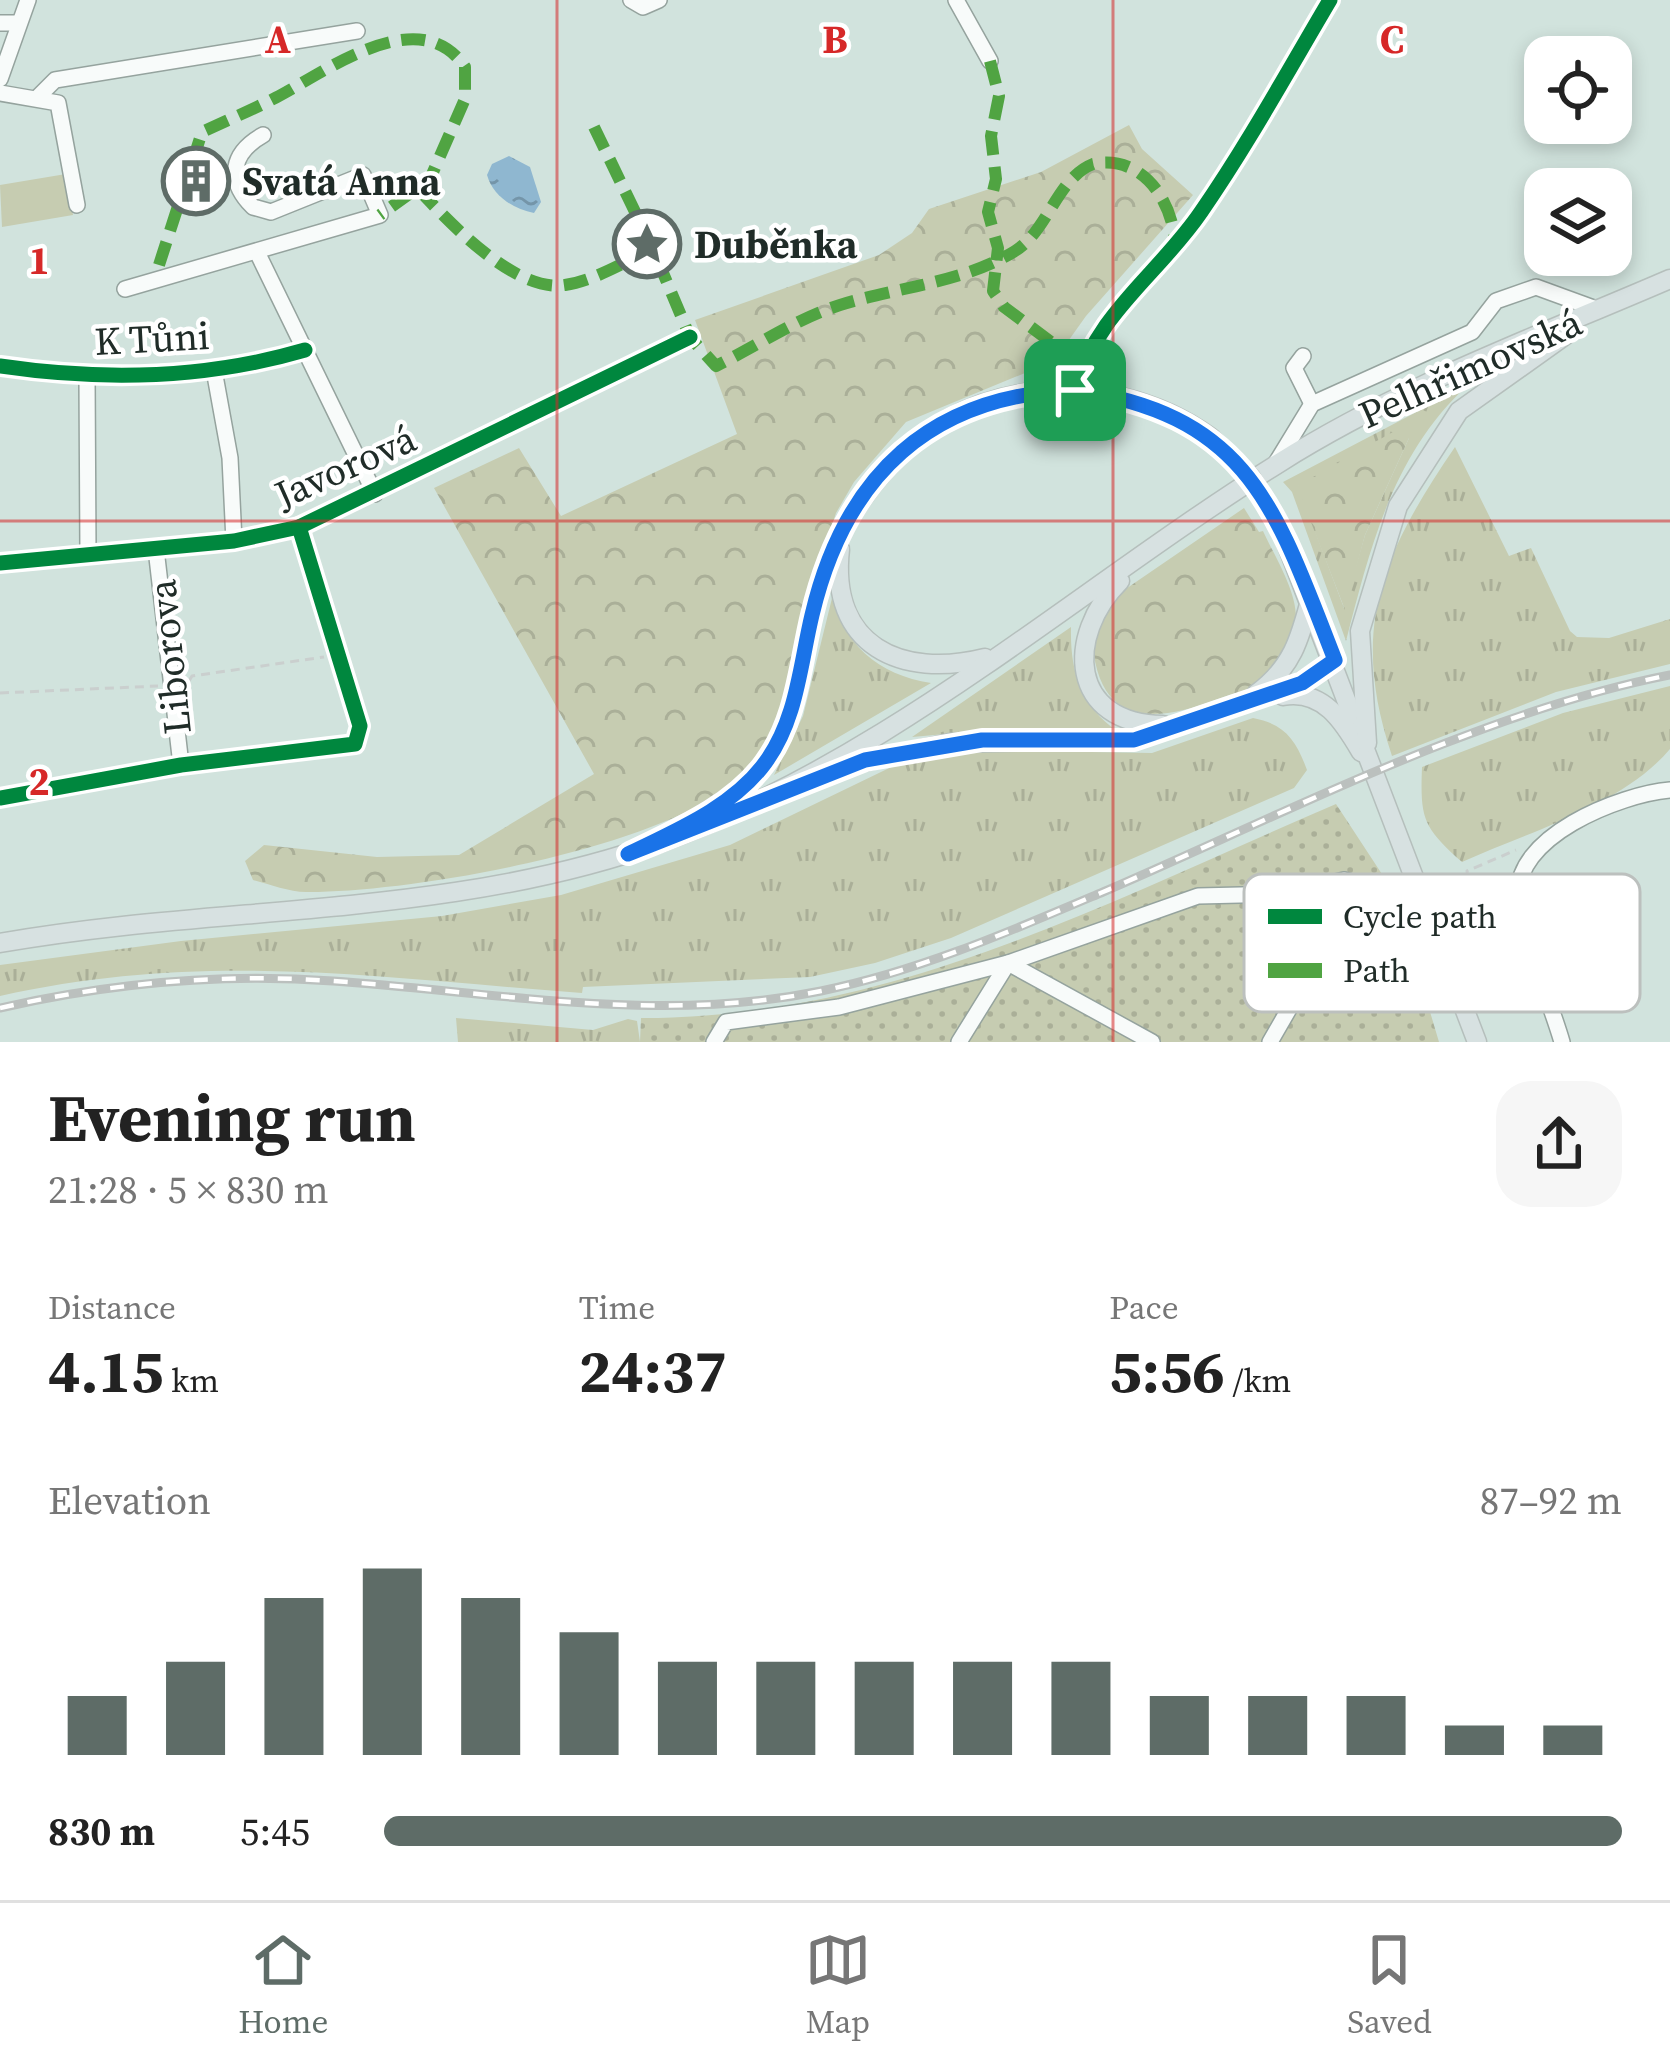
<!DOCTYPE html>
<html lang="en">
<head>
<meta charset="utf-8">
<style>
	body { margin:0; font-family:"Source Serif 4",serif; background:#f6f6f6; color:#222; height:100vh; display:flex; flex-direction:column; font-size:45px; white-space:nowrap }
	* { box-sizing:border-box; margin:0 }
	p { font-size:39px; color:#767676 }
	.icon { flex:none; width:66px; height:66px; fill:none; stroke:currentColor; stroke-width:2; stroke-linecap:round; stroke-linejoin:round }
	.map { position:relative; height:1042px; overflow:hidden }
	.side { display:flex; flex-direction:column; background:#fff; flex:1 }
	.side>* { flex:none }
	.tools { position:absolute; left:1524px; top:36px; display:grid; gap:24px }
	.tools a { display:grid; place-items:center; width:108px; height:108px; border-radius:24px; background:#fff; box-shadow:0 6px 18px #0003; font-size:60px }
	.pin { position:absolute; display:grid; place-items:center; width:102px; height:102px; color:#fff; margin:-51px; border-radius:24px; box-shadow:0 6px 18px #0006 }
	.round { display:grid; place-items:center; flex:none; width:126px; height:126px; border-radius:36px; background:#f6f6f6 }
	.overview { display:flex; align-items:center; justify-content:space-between; height:204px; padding:0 48px }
	h1 { font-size:66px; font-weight:700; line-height:90px }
	.metrics { display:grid; grid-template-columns:repeat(3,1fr); gap:18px; height:204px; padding:12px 48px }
	.metrics div { display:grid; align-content:center }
	.metrics b { font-size:60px; font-weight:700 }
	.metrics small { font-size:33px; font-weight:400 }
	.metrics p { font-size:33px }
	.chart { height:336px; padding:24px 48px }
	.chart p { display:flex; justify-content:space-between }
	.chart svg { width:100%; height:216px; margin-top:12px; stroke:#5e6c67; stroke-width:6 }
	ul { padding:0 48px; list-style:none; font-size:39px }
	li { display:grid; grid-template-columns:192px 144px 1fr; align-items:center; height:90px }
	li i { height:30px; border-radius:15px; background:#5e6c67 }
	.tab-bar { display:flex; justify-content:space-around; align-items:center; height:168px; border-top:3px solid #e0e0e0; background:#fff; font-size:33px; color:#767676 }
	.tab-bar a { display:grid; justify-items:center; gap:6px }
	.tab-bar .selected { color:#5e6c67 }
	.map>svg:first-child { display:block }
	.grass { fill:url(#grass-tufts); fill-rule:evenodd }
	.forest { fill:url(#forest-crowns) }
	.garden { fill:url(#garden-dots) }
	.pitch { fill:#c6ccb1 }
	.water { fill:url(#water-ripples) }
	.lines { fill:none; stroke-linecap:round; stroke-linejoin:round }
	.minor-casing { stroke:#95a39e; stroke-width:18 }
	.major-casing { stroke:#b5bfbc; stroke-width:21 }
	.path { stroke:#cacfce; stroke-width:3; stroke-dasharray:9 6; stroke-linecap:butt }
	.minor { stroke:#f8fbfa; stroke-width:15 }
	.major { stroke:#d7e1e1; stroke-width:18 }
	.rail-casing { stroke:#bbc0be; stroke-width:9 }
	.rail { stroke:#fff; stroke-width:4.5; stroke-dasharray:14; stroke-linecap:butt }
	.major-bridge-casing { stroke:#b5bfbc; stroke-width:21; stroke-linecap:butt }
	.major-bridge { stroke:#d7e1e1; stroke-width:18 }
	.quiet { stroke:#50a442; stroke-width:12; stroke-dasharray:24 12; stroke-linecap:butt }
	.cycleway-casing { stroke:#fff; stroke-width:22 }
	.cycleway { stroke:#00873e; stroke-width:15 }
	.route-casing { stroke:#fff; stroke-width:24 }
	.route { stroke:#1a73e8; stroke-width:15 }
	.grid { fill:none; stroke:#d62828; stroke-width:3; stroke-opacity:0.55 }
	.labels { text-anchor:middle; stroke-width:9; stroke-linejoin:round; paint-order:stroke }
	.poi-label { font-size:39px; font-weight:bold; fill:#202c28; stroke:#fff; text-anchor:start }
	.street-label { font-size:39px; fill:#202c28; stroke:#fff }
	.key { fill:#fff; stroke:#bcc0be; stroke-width:3 }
	.key-label { font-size:33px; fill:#202c28 }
	.grid-label { font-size:39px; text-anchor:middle; font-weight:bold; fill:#d62828; stroke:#fff; stroke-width:9; stroke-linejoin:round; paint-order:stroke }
</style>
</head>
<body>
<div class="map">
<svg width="1670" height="1042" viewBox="0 0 1670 1042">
	<defs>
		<pattern id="grass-tufts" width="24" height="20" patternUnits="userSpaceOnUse" patternTransform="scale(3)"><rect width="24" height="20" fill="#c6ccb1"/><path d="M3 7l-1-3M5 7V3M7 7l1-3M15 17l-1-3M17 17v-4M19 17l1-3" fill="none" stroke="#aaaf98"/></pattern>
		<pattern id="forest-crowns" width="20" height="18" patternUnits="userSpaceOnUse" patternTransform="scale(3)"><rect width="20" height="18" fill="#c6ccb1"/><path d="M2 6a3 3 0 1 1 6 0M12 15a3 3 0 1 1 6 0" fill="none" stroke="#aaaf98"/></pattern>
		<pattern id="garden-dots" width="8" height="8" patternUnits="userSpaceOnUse" patternTransform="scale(3)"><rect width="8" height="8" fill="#c6ccb1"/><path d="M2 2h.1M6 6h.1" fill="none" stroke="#aaaf98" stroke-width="1.8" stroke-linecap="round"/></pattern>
		<pattern id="water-ripples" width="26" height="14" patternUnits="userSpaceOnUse" patternTransform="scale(3)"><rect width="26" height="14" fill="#8fb7d0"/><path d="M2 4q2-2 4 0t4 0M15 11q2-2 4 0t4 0" fill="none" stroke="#7495a9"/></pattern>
	</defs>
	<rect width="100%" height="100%" fill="#d1e3dd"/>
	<!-- grass -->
	<g class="grass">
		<path d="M1468,385C1393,453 1370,548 1346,641L1292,492L1283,482ZM1409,438L1365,535L1344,608L1298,486Z"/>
		<path d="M1455,447L1509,556L1531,548L1570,631L1577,637L1609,638L1670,619V664L1556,692L1392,756C1349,628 1382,554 1455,447Z"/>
		<path d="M834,590C840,644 879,675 931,683L774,775L803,716Z"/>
		<path d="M1071,627C1070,671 1080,705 1117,731L1012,728L912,737Z"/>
		<path d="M1670,686V749C1622,806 1528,832 1462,862C1423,827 1420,819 1422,767L1563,713Z"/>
		<path d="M1253,718C1285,724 1296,740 1307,770L1294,788L951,938L875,963L810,977L583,987L582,993C376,978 206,950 0,996V965L181,941L442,916L561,895L730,845L912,757L980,750L1152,753Z"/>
		<path d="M456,1018L593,1030L628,1019L637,1021L640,1042H458Z"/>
	</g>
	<!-- forest -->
	<g class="forest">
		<path d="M1129,125L1142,149L1193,195L1086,316L1054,361L906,422L854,482L836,513C824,550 811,588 802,626C790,671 787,727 756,764C687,846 412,893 306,892C289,892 269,884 253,880L245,861L264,845L377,857L459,855L594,774L434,488L519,448L561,516L737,434L695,320L879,255L912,233L929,209L1041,172Z"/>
		<path d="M1407,424L1409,438L1365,535L1345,610L1297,486Z"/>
		<path d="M1244,508L1259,532L1263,531C1274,555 1296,590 1296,617C1295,637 1277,670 1262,682C1251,690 1231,694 1218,699C1146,727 1095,722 1092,633L1114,597Z"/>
	</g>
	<!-- garden -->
	<path class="garden" d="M1336,804L1395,894L1439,1042H640L641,1018C890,1019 1112,900 1336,804Z"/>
	<!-- pitch -->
	<path class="pitch" d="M66,174L73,215L2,227L0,185Z"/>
	<!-- water -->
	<path class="water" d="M509,156L530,167L541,202L534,213C513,209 493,196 487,175L492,164Z"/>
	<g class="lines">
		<defs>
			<g id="minor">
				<path d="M631,0L643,7L659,0"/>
				<path d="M956,0L990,61"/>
				<path d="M0,23H18"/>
				<path d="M0,79L28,0"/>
				<path d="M0,93L58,103L77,205"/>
				<path d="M39,96L55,80L357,31"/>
				<path d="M257,252L375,494"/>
				<path d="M125,289L380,215L363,175L271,212L253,207C226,180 231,153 263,135"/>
				<path d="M1303,356L1294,368L1312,404"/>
				<path d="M0,366C102,381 206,379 305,350"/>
				<path d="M214,370L230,458L234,541"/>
				<path d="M87,376L88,553"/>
				<path d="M1075,390C1096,313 1158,275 1201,212C1248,144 1288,71 1330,0"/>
				<path d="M1276,463L1312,404L1472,332L1496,301L1536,287L1599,310"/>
				<path d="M156,549L181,765"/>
				<path d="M0,563L234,541L299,527L690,337"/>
				<path d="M0,798L181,765L355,744L360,726L299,527"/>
				<path d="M714,1042L726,1022L839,1007L1008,963L1198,896L1284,894L1344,880L1355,883L1357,891L1270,1042"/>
				<path d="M959,1042L1008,963L1152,1042"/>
				<path d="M1562,1042C1549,997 1525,947 1519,900C1510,837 1621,794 1670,790"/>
			</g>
			<g id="major">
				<path d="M1278,522L1477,1042"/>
				<path d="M840,549C829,646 901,679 985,658"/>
				<path d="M1120,581C1065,636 1069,724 1163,725"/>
				<path d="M1256,694C1292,668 1300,639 1311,597"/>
				<path d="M1283,696C1323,689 1343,721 1361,752"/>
				<path d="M1367,743L1360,631L1398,506L1459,411L1570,332"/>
				<path d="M844,766L950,743L1134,739L1291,688L1335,660"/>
				<path d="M696,819C725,800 753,784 772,754C798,712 801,661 812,614C839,504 911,410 1027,393C1090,383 1159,400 1210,437"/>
				<path d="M0,943C221,904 447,919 662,842C892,758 1074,591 1279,463C1401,386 1538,336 1670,279"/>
			</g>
		</defs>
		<!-- minor casing -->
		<use href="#minor" class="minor-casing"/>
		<!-- major casing -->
		<use href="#major" class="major-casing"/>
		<!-- path -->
		<g class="path">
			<path d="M189,681L192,676L324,657"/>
			<path d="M0,693L158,686"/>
			<path d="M1479,998L1467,871L1516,850"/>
		</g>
		<!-- minor -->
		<use href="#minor" class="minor"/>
		<!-- major -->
		<use href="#major" class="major"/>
		<defs>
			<path id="rail" d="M0,1008C110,983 221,973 333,981C497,992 658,1024 821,991C919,971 1011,931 1103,892C1282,815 1480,712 1670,675"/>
		</defs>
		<!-- rail casing -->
		<use href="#rail" class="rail-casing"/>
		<!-- rail -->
		<use href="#rail" class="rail"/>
		<defs>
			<path id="major-bridge" d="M1210,437L1251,478L1278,522"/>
		</defs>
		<!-- major-bridge casing -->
		<use href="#major-bridge" class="major-bridge-casing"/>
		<!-- major-bridge -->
		<use href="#major-bridge" class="major-bridge"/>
		<!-- quiet -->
		<g class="quiet">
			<path d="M990,61L999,96L991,136L996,179L988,212L998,248L993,291L1004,307L1082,365"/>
			<path d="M594,127L653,249"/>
			<path d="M418,189C449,222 515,293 565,285C594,281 626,261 653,249L690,337L716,366C757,346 796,319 840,305C897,287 963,283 1015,251C1048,231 1057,178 1093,164C1141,154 1172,199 1175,242"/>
			<path d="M159,265L202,132C228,120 254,109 279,96C328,70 420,1 465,67V99L430,179L380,215"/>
		</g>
		<defs>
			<g id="cycleway">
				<path d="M0,366C102,381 206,379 305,350"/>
				<path d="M1075,390C1096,313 1158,275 1201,212C1248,144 1288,71 1330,0"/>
				<path d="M0,563L234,541L299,527L690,337"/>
				<path d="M0,798L181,765L355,744L360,726L299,527"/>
			</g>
		</defs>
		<!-- cycleway casing -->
		<use href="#cycleway" class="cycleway-casing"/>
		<!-- cycleway -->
		<use href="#cycleway" class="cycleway"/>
	</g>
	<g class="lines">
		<defs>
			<path id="route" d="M1075,390C1251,415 1277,512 1335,660L1302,683L1134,740H982L865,760L628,854C675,831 733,807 765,763C797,720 800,665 812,615C845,475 931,395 1075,390Z"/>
		</defs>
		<!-- route casing -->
		<use href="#route" class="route-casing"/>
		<!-- route -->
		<use href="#route" class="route"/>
	</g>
	<!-- grid -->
	<path class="grid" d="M557,0V1042M1113,0V1042M0,521H1670"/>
	<!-- icons -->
	<defs>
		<symbol id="building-ring" viewBox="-11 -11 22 22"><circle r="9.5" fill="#fff" stroke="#5e6c67" stroke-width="1.5"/><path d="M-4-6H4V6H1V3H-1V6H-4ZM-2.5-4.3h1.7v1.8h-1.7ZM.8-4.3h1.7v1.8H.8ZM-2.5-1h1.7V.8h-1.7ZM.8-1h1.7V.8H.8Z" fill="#5e6c67"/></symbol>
		<symbol id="sight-ring" viewBox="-11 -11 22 22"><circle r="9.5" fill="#fff" stroke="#5e6c67" stroke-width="1.5"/><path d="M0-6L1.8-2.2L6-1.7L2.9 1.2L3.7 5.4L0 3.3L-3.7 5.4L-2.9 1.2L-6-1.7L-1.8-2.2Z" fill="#5e6c67"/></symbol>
	</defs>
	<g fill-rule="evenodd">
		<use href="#building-ring" x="158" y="143" width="76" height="76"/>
		<use href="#sight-ring" x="609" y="206" width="76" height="76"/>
	</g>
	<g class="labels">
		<!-- poi labels -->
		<g class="poi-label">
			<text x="242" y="195">Svatá Anna</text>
			<text x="694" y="258">Duběnka</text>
		</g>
		<!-- street labels -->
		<g class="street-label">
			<text transform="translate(152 338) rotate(-3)" y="14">K Tůni</text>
			<text transform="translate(1470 368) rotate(-24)" y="14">Pelhřimovská</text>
			<text transform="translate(345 466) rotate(-24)" y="14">Javorová</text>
			<text transform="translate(169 657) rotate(-96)" y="14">Liborova</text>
		</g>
	</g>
	<!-- legend -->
	<rect x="1244" y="874" width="396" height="138" rx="18" class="key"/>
	<rect x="1268" y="909" width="54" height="15" fill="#00873e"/>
	<rect x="1268" y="963" width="54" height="15" fill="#50a442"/>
	<g class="key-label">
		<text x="1343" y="928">Cycle path</text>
		<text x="1343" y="982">Path</text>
	</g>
	<g class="grid-label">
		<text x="278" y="53">A</text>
		<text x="835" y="53">B</text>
		<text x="1392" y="53">C</text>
		<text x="39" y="274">1</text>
		<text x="39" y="795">2</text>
	</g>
</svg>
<div class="tools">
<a><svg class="icon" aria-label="locate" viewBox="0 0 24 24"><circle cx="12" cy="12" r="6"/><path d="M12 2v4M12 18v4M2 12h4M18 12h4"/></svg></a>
<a><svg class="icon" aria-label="layers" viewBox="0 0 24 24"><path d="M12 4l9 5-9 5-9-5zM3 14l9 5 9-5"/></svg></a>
</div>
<div class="pin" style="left:1075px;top:390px;background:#1e9e55"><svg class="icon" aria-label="arrive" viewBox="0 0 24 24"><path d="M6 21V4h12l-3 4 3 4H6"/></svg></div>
</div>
<section class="side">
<div class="overview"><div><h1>Evening run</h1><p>21:28 · 5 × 830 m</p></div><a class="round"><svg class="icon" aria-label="share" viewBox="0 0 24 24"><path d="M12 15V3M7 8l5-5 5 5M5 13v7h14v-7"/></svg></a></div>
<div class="metrics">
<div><p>Distance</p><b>4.15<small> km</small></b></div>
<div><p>Time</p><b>24:37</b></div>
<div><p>Pace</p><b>5:56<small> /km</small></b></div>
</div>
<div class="chart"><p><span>Elevation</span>87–92 m</p>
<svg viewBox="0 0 160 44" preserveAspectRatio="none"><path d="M5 44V32M15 44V25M25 44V12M35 44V6M45 44V12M55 44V19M65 44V25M75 44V25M85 44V25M95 44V25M105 44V25M115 44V32M125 44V32M135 44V32M145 44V38M155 44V38"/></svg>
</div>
<ul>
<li><b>830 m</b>5:45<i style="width:100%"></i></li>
</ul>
</section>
<nav class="tab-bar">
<a class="selected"><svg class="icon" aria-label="home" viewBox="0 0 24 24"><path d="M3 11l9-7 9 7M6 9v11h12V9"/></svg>Home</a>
<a><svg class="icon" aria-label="map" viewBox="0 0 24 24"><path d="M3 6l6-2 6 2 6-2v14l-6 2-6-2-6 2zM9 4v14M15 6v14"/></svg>Map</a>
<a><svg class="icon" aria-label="saved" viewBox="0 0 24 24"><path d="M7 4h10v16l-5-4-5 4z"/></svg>Saved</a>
</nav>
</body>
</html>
